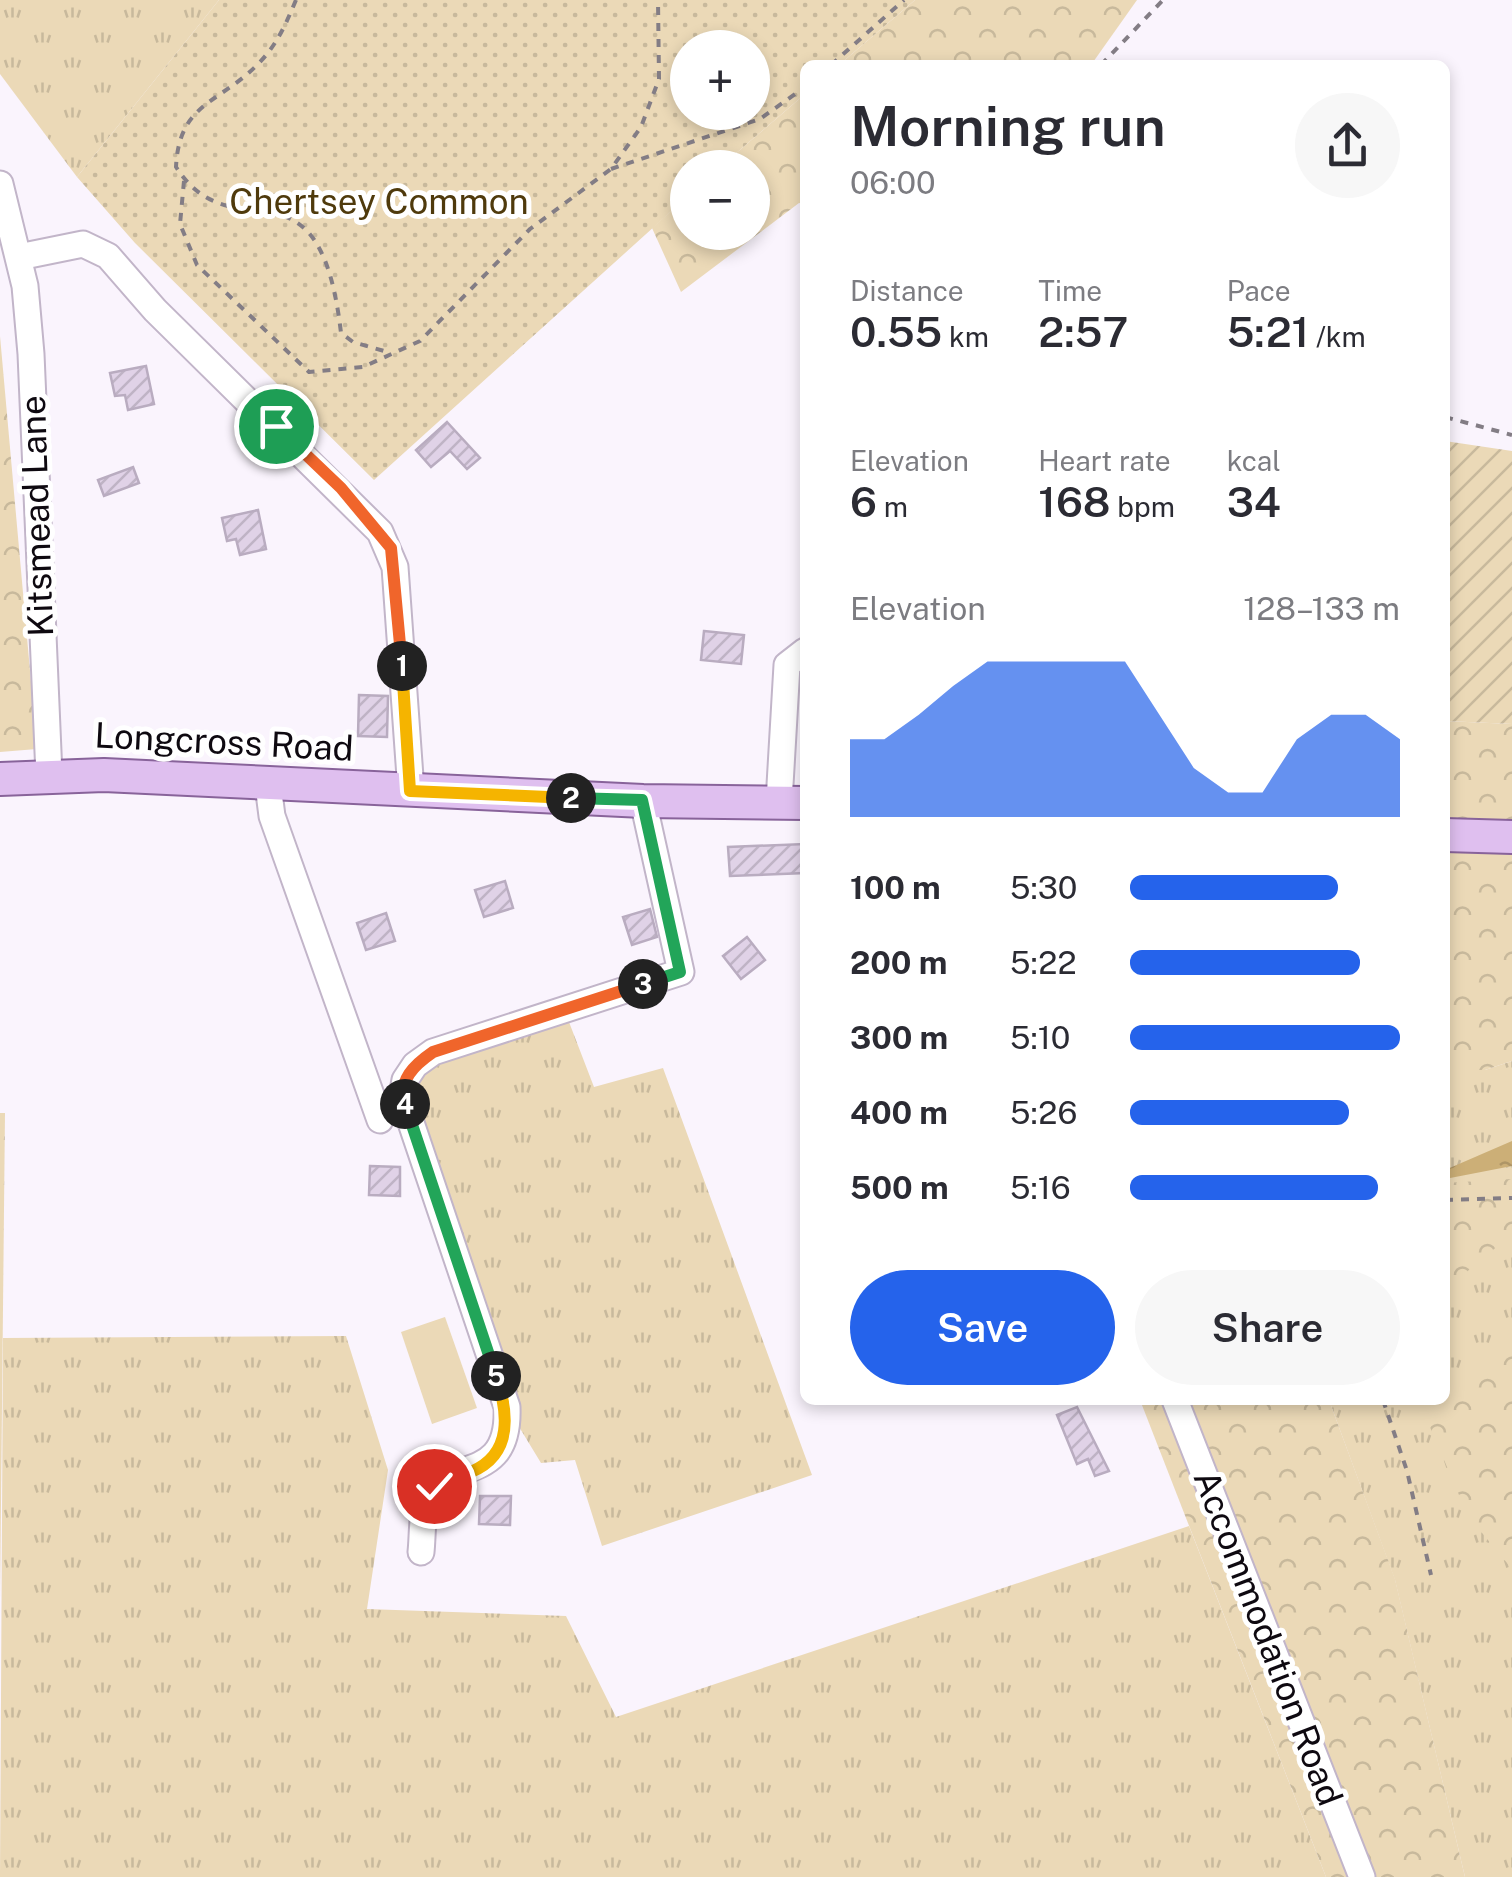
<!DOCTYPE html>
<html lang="en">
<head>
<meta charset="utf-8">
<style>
	body { margin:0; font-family:"Public Sans",sans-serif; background:#f7f7f7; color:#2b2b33; height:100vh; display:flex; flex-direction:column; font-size:38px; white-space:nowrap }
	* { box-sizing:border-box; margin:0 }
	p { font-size:32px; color:#7c7c81 }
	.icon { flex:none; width:55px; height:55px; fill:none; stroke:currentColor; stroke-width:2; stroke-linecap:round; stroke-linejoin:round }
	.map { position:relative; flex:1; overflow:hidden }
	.drawer { position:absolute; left:800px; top:60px; width:650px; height:1345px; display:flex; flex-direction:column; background:#fff; border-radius:15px; box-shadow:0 5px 15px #0003 }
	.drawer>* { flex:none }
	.fabs { position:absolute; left:670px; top:30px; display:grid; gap:20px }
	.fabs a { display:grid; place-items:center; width:100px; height:100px; border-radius:50%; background:#fff; box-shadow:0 5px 15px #0003; font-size:50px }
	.pin { position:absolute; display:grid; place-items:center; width:85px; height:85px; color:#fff; margin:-42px; border:5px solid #fff; border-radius:50%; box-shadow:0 2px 10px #0007 }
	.km { position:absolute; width:50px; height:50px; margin:-25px; border-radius:50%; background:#222; color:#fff; font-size:28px; line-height:50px; text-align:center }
	.round { display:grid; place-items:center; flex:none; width:105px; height:105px; border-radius:52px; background:#f7f7f7 }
	.head { display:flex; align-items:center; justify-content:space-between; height:170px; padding:0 50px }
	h1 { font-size:55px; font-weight:600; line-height:75px }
	.stats { display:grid; grid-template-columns:repeat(3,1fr); gap:15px; height:170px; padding:10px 50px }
	.stats div { display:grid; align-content:center }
	.stats b { font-size:42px; font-weight:600 }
	.stats small { font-size:28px; font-weight:400 }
	.stats p { font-size:28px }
	.chart { height:280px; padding:20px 50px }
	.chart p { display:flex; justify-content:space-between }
	.chart svg { width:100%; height:180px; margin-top:10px; fill:#2563eb; opacity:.7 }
	.primary-button { display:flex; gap:20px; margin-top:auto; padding:20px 50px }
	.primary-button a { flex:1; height:115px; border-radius:60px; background:#2563eb; color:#fff; font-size:40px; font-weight:600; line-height:115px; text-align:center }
	.primary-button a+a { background:#f7f7f7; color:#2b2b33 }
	ul { padding:0 50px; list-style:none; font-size:32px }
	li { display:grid; grid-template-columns:160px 120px 1fr; align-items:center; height:75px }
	li i { height:25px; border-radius:12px; background:#2563eb }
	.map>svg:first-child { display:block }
	.grass { fill:url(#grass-tufts) }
	.forest { fill:url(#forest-crowns) }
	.park { fill:url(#park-dots); fill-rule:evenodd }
	.garden { fill:url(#garden-furrows) }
	.pitch { fill:#ebd9b7 }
	.water { fill:url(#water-ripples) }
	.building { fill:url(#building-hatch); stroke:#b9acc0; stroke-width:2.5 }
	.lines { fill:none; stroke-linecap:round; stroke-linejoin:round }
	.minor-casing { stroke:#c2b5c9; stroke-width:29 }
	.major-casing { stroke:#88639a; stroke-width:36 }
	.path { stroke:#837d85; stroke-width:4; stroke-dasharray:8 8; stroke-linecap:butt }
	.minor { stroke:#fff; stroke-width:25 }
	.major { stroke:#dfbfef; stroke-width:32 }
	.split-1-casing { stroke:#fff; stroke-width:20 }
	.split-2-casing { stroke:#fff; stroke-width:20 }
	.split-3-casing { stroke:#fff; stroke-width:20 }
	.split-4-casing { stroke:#fff; stroke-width:20 }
	.split-5-casing { stroke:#fff; stroke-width:20 }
	.split-6-casing { stroke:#fff; stroke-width:20 }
	.split-1 { stroke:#f0652b; stroke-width:12 }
	.split-2 { stroke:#f5b400; stroke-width:12 }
	.split-3 { stroke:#22a559; stroke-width:12 }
	.split-4 { stroke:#f0652b; stroke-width:12 }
	.split-5 { stroke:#22a559; stroke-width:12 }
	.split-6 { stroke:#f5b400; stroke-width:12 }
	.labels { text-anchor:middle; stroke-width:10; stroke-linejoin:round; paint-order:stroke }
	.park-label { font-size:35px; fill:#4f3a0c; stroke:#fff }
	.street-label { font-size:35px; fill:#0e0910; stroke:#fff }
</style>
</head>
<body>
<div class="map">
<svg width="1512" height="1877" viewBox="0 0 1512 1877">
	<defs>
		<pattern id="grass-tufts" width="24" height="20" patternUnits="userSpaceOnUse" patternTransform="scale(2.5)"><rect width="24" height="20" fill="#ebd9b7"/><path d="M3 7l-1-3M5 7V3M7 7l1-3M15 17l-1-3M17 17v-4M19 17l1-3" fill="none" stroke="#c8b99c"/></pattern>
		<pattern id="forest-crowns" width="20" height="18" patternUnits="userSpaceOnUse" patternTransform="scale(2.5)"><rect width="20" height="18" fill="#ebd9b7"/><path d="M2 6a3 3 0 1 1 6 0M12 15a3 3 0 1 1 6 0" fill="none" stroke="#c8b99c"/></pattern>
		<pattern id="park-dots" width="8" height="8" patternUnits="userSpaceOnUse" patternTransform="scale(2.5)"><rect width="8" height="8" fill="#ebd9b7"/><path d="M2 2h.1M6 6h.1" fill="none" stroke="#c8b99c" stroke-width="1.8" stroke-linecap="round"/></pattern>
		<pattern id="garden-furrows" width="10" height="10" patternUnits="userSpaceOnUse" patternTransform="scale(2.5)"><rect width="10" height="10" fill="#ebd9b7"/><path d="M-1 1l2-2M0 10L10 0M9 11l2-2" fill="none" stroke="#c8b99c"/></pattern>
		<pattern id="water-ripples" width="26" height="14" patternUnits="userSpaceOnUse" patternTransform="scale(2.5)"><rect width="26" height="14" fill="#ccaf77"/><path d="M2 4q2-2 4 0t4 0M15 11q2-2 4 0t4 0" fill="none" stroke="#ae9566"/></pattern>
		<pattern id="building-hatch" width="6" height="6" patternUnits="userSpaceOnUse" patternTransform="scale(2.5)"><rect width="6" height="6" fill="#e0d2e7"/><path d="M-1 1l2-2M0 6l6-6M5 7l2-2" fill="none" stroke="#bfb3c5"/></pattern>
	</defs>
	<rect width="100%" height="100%" fill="#faf4fd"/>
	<!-- grass -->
	<g class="grass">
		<path d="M0,0H219L77,177L0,74Z"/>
		<path d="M564,1009L594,1087L663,1068L812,1475L602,1546L575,1460L541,1463L507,1407L405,1080L415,1065Z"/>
		<path d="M1512,1061V1877H1465L1395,1580L1329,1400H1445V1070H1485Z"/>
		<path d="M346,1336L388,1470L367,1609L566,1616L616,1717L1189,1526L1326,1877H0L3,1338Z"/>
	</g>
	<!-- forest -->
	<g class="forest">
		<path d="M915,0H1137L1091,65H839Z"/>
		<path d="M805,94V204L799,203L681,292L652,228L687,197L688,232H752V168L720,167Z"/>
		<path d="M0,336L37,749L0,752Z"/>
		<path d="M1445,721L1512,724V1061L1485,1070H1445Z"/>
		<path d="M0,1113H5L0,1601Z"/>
		<path d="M1512,1179V1234L1445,1290V1183Z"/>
		<path d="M1512,1343V1569L1468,1516L1427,1420Z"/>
		<path d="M1140,1400H1329L1395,1579L1465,1877H1326Z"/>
	</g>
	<!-- park -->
	<path class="park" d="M219,0H915L839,65H805V94L720,167L688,168L687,197L374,480L135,243L77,177ZM688,48H752V112H688Z"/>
	<!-- garden -->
	<path class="garden" d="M1445,441L1512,451V724L1445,721Z"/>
	<!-- pitch -->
	<path class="pitch" d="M445,1317L477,1408L432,1424L401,1332Z"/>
	<!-- water -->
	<path class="water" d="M1512,1141V1166L1445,1179V1170Z"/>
	<!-- building -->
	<g class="building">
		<path d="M146,366L154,404L128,410L125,395L115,396L110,373Z"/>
		<path d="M447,422L480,458L467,469L450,451L431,467L416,450Z"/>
		<path d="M133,467L139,483L104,496L98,480Z"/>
		<path d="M258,510L266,549L240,555L236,539L227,541L222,518Z"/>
		<path d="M704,631L744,635L741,664L701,660Z"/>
		<path d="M359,695L388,696L387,737L358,736Z"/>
		<path d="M805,844V873L730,876L728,847Z"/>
		<path d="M505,881L513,908L484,917L475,890Z"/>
		<path d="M650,909L657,937L632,945L623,917Z"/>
		<path d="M386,913L395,941L366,950L357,923Z"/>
		<path d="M747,937L765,960L741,979L723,956Z"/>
		<path d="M370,1166L400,1167V1196L369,1195Z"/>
		<path d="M1077,1407L1109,1471L1095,1476L1088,1459L1077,1464L1057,1415Z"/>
		<path d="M480,1496H511L510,1525L479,1524Z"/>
	</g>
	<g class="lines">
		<defs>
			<g id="minor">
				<path d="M0,184L25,286L31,354L49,775"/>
				<path d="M19,257L83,244L108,256L155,310L380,532L395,567L411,791"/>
				<path d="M268,785L272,816L380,1120"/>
				<path d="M779,802L787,665L805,651"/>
				<path d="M1175,1400L1362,1877"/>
				<path d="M421,1552C423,1534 421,1507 431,1491C452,1459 510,1483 507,1407L402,1096L405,1080L415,1065L433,1052L681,972L643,801"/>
			</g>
			<g id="major">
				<path d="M0,779L104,775L643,801L805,803"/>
				<path d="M1445,835L1512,837"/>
			</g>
		</defs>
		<!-- minor casing -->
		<use href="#minor" class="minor-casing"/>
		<!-- major casing -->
		<use href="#major" class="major-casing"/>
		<!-- path -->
		<g class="path">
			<path d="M296,0C285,26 276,47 255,67C217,104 179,104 176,167C234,258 319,143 341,333L353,342L391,353"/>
			<path d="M831,65L904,0"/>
			<path d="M1101,65L1163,0"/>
			<path d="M611,169L760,119L805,87"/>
			<path d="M184,181L180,224L197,265L309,372L363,367L420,341L530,229L611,169L641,127L659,79L658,0"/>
			<path d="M1445,417L1512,435"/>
			<path d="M1445,1200L1512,1198"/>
			<path d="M1383,1400L1407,1471L1431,1575"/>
		</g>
		<!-- minor -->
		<use href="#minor" class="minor"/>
		<!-- major -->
		<use href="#major" class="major"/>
	</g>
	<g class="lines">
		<defs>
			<path id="split-1" d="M276,426L341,488L391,548L402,666"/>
			<path id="split-2" d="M402,666L410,791L571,798"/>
			<path id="split-3" d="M571,798L642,800L680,972L643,984"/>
			<path id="split-4" d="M405,1104C398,1080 414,1065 433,1052L643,984"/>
			<path id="split-5" d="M405,1104L496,1376"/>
			<path id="split-6" d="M434,1486C445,1478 457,1477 471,1472C514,1454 508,1411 496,1376"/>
		</defs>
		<!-- split-1 casing -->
		<use href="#split-1" class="split-1-casing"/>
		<!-- split-2 casing -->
		<use href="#split-2" class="split-2-casing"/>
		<!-- split-3 casing -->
		<use href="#split-3" class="split-3-casing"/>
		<!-- split-4 casing -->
		<use href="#split-4" class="split-4-casing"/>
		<!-- split-5 casing -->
		<use href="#split-5" class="split-5-casing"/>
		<!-- split-6 casing -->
		<use href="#split-6" class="split-6-casing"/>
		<!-- split-1 -->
		<use href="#split-1" class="split-1"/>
		<!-- split-2 -->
		<use href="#split-2" class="split-2"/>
		<!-- split-3 -->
		<use href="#split-3" class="split-3"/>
		<!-- split-4 -->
		<use href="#split-4" class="split-4"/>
		<!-- split-5 -->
		<use href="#split-5" class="split-5"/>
		<!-- split-6 -->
		<use href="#split-6" class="split-6"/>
	</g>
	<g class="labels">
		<!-- park labels -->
		<g class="park-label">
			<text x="379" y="214">Chertsey Common</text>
		</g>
		<!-- street labels -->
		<g class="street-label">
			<text transform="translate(37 516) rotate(-92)" y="12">Kitsmead Lane</text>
			<text transform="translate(224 742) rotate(3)" y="12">Longcross Road</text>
			<text transform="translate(1268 1638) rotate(69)" y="12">Accommodation Road</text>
		</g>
	</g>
</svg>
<div class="fabs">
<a>+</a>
<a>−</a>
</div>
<div class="pin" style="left:276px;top:426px;background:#1e9e55"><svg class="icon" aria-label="arrive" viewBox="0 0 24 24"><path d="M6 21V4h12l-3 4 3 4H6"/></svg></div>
<div class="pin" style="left:434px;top:1486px;background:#d93025"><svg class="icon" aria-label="check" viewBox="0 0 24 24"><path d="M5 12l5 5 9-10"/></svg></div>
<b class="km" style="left:402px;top:666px">1</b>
<b class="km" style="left:571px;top:798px">2</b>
<b class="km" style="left:643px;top:984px">3</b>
<b class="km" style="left:405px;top:1104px">4</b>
<b class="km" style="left:496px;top:1376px">5</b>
<section class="drawer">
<div class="head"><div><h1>Morning run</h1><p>06:00</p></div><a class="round"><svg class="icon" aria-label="share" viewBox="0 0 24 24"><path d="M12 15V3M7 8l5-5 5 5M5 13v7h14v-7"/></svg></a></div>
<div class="stats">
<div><p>Distance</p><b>0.55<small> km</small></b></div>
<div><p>Time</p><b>2:57</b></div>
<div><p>Pace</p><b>5:21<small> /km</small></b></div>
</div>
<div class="stats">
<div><p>Elevation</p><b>6<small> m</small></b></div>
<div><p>Heart rate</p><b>168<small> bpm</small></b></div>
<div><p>kcal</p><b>34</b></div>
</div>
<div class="chart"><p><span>Elevation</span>128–133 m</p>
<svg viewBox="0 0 160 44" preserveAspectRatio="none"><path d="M0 44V25L10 25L20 19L30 12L40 6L50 6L60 6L70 6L80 6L90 19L100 32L110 38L120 38L130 25L140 19L150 19L160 25V44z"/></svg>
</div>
<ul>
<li><b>100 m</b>5:30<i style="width:77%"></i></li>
<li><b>200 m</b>5:22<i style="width:85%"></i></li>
<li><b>300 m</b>5:10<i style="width:100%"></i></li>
<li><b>400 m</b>5:26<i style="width:81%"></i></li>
<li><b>500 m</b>5:16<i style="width:92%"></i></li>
</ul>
<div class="primary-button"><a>Save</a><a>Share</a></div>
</section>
</div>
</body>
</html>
